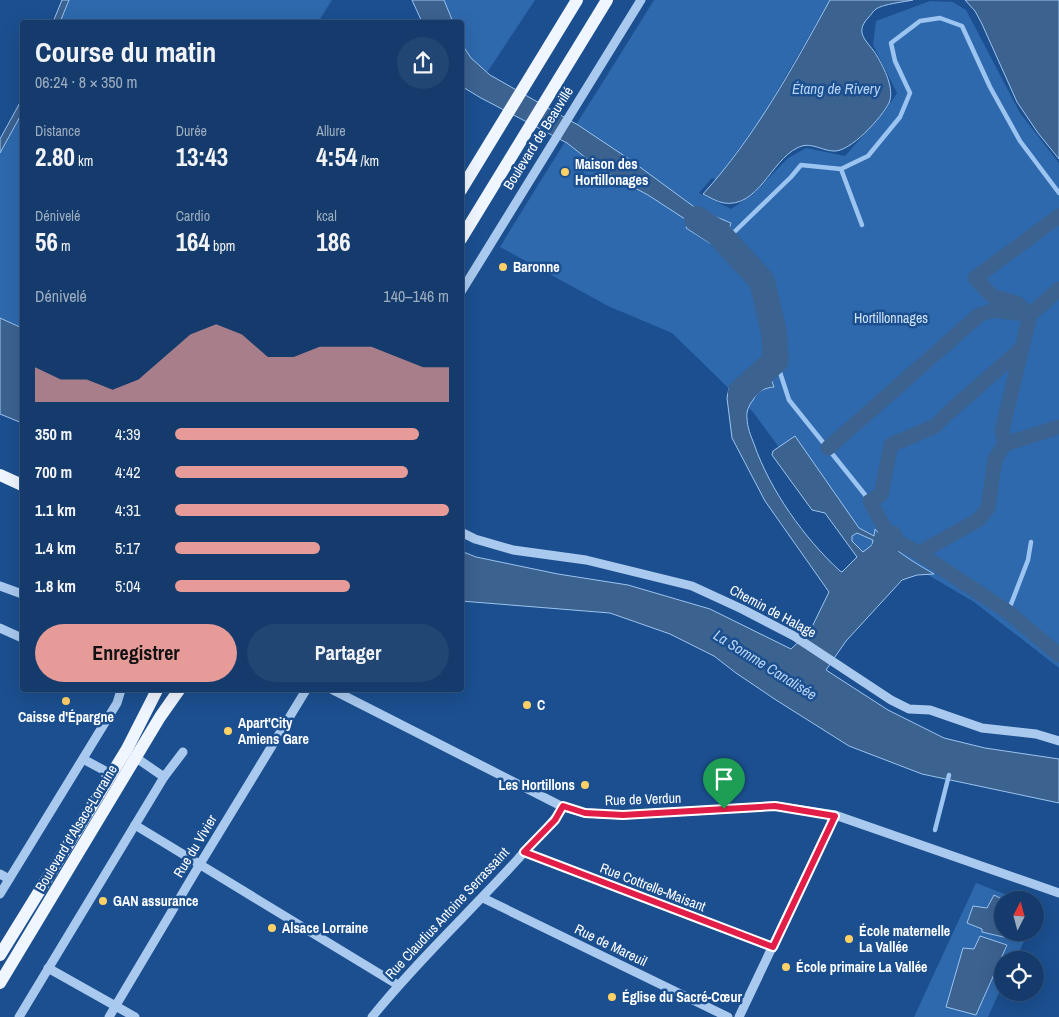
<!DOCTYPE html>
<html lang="fr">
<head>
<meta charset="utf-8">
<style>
	body { margin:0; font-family:"Archivo Narrow",sans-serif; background:#214673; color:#f1f3f6; height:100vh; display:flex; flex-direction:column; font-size:19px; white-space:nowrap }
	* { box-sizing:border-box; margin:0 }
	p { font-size:16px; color:#9dadc1 }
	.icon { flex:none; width:28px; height:28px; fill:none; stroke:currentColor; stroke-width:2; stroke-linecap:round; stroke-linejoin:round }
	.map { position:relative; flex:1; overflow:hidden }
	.side { position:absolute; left:20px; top:20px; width:444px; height:672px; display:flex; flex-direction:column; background:#143b6b; border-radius:5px; box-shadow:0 5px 20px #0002,0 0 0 1px #33557e }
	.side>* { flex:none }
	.needle { width:32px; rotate:6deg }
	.tools { position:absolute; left:994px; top:891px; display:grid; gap:10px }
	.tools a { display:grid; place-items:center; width:50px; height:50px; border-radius:50%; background:#143b6b; box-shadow:0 5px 20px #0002,0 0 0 1px #33557e; font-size:25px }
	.pin { position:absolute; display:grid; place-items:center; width:42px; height:42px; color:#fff; margin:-51px -21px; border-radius:50% 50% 50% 0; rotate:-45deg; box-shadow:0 0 5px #0007 }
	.pin .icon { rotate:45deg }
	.round { display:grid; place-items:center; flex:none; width:52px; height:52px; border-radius:26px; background:#214673 }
	.summary { display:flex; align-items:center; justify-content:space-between; height:85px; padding:0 15px }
	h1 { font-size:28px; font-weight:800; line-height:38px }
	.figures { display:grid; grid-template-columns:repeat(3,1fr); gap:8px; height:85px; padding:5px 15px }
	.figures div { display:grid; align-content:center }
	.figures b { font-size:25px; font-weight:800 }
	.figures small { font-size:14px; font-weight:400 }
	.figures p { font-size:14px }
	.chart { height:140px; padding:10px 15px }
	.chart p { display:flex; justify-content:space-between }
	.chart svg { width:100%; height:90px; margin-top:5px; fill:#e69b98; opacity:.7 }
	.primary-button { display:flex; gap:10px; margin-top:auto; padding:10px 15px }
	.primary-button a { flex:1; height:58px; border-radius:30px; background:#e69b98; color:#111; font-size:20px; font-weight:800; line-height:58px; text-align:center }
	.primary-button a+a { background:#214673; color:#f1f3f6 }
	ul { padding:0 15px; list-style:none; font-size:16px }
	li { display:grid; grid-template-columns:80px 60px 1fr; align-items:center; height:38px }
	li i { height:12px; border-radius:6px; background:#e69b98 }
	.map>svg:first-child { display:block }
	.green { fill:#2e69ad }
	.water { fill:#3c6290; stroke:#9cc4f0; fill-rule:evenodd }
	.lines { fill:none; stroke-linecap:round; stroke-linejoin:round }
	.stream { stroke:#9cc4f0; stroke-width:4.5 }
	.canal { stroke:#3c6290; stroke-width:15 }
	.river { stroke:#3c6290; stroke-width:26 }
	.minor { stroke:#a9c9ee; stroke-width:9 }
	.major { stroke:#f0f6ff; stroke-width:12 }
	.route-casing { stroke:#fff; stroke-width:10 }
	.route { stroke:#e11d48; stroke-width:6 }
	.poi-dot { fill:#ffd166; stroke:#1b4f8f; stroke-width:2 }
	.labels { text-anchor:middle; stroke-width:5; stroke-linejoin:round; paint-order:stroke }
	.street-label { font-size:14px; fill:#fff; stroke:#1b4f8f }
	.poi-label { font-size:14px; font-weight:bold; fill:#fff; stroke:#1b4f8f; text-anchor:start }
	.park-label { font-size:14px; fill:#cfe3fa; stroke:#1b4f8f }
	.water-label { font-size:15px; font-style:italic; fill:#b5d3f5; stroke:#1b4f8f }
</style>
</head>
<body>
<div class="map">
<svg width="1059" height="1017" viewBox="0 0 1059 1017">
	<rect width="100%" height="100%" fill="#1b4f8f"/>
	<!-- green -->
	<g class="green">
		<path d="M69,0H332L318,22H60Z"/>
		<path d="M434,0H535L484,77L461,58V22H445Z"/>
		<path d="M654,0H830L762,117L716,180L712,178L699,193L731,209L752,195L788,158L806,148L845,156L885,111L897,93L873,45L876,21L930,1L953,2L966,10L1020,113L1059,163V668L974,602L918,569L877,581L753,412L672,333L608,306L500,247C550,164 603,83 654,0Z"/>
		<path d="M22,113V328L0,318V153Z"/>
		<path d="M976,883L1020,900H1002V932L1028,933L1015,960H1002V986L988,1017H914Z"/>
	</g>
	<!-- water -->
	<g class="water">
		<path d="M62,0H69L60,22H53Z"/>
		<path d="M412,0H444L453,22H422Z"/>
		<path d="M830,0H913C904,2 883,4 876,9C873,11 871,15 868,18C853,34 869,42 877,56C884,68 895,89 889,103C882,117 850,153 833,151C820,150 810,141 797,148C771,161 758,208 724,203C717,202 709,197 703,194C755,137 793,67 830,0Z"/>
		<path d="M965,0H1059V159L1038,133L1017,102L982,24L975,11Z"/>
		<path d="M461,43L471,58L490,75L578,125L629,159L697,209L731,223L725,241L724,252L686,228L688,221L648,195L600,169L567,143L481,98L461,86Z"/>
		<path d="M22,99V113L0,153V139Z"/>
		<path d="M0,318L22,328V423L0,414Z"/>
		<path d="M763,357L774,387C764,388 758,391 753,400C749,405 746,412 747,418C747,427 751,436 754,444C770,490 804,538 840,571L842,572L857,557L825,513L812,510L772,455L773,451L795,436L859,528L874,536L875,529C891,549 912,561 934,574L917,575L902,580L846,641L826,670L888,710L944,738L985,748L1059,759V803L922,774L849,746L776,700L736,673L714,656L670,634L610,613L461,601V551L476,557L558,574L628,585L710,609L791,649L810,631L829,592L765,501L732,438L727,398L729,388L758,366ZM857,533L873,540L872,545L863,552L852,541V536Z"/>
		<path d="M994,895L1004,900H1002V932L1015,933L1012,939L982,932V929L967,923L973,906L987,908Z"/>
		<path d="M980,936L1007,945L976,1015L946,1007L963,948L974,949Z"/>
	</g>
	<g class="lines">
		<!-- stream -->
		<g class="stream">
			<path d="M841,169L862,225"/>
			<path d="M725,241L791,177L801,165L841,169L868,156L900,117L910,93L895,61L891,43L920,21L940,18L962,26L990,87L1020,141L1059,193"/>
			<path d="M776,360L789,400L870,501"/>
			<path d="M1008,612L1028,560L1031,542"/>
			<path d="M935,830L949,775"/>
		</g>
		<!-- canal -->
		<g class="canal">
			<path d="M1022,348L947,414L935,426L891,445L881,495L870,501L890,538L919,553L978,520L988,508L995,459L1005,444L1059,427"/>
			<path d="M1005,444L1002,431L1030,315L1017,303L992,296L975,278L1059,216"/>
			<path d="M828,448L979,315L994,310L1030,315L1059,289"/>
			<path d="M919,553L1008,612L1059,655"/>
		</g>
		<!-- river -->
		<g class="river">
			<path d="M697,219L718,233L762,281L774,332L776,360L741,392"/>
			<path d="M869,574L875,568L890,538"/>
		</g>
		<!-- minor -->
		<g class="minor">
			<path d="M461,292L641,0"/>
			<path d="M461,532L475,539L513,550L586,560L692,586L742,609L794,636L891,700L909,709L930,710L982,728L1036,734L1059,741"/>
			<path d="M0,586L22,594"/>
			<path d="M0,628L22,638"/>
			<path d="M333,690L563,807L585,813L623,815L775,806L835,815L1059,893"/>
			<path d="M135,757L164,777"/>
			<path d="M83,759L111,774"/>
			<path d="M135,825L398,985"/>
			<path d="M524,852L773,947"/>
			<path d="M0,874L9,879"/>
			<path d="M0,894L117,703L121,690"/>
			<path d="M483,898L728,1017"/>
			<path d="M48,968L135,1017"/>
			<path d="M19,1017L164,777L183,752"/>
			<path d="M109,1017L200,864L306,690"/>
			<path d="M372,1017C417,961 470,912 518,859C533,841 551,827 563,807"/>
			<path d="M739,1017L835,815"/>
		</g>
		<!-- major -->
		<g class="major">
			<path d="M461,190L577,0"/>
			<path d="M461,239L607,0"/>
			<path d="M0,475L22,485"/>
			<path d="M0,955L127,749L157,690"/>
			<path d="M0,983L160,717L179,690"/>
		</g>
	</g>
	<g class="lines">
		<defs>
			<path id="route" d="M563,806L585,813L623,815L775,806L835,816L773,947L524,852L555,820Z"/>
		</defs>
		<!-- route casing -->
		<use href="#route" class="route-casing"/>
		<!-- route -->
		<use href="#route" class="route"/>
	</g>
	<!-- markers -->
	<g class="poi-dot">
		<circle cx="565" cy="172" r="5"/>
		<circle cx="503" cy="267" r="5"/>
		<circle cx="66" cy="701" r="5"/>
		<circle cx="527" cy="705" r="5"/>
		<circle cx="228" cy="731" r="5"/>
		<circle cx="585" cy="785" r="5"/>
		<circle cx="103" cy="901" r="5"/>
		<circle cx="272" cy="928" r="5"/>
		<circle cx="849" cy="939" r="5"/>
		<circle cx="786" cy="967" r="5"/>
		<circle cx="612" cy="997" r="5"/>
	</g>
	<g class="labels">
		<!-- street labels -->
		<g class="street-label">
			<text transform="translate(538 138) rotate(-58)" y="5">Boulevard de Beauvillé</text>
			<text transform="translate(773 611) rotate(28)" y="5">Chemin de Halage</text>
			<text transform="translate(643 799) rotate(-2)" y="5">Rue de Verdun</text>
			<text transform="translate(76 828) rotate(-59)" y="5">Boulevard d'Alsace-Lorraine</text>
			<text transform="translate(195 846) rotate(-59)" y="5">Rue du Vivier</text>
			<text transform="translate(653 887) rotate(21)" y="5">Rue Cottrelle-Maisant</text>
			<text transform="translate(447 913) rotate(-47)" y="5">Rue Claudius Antoine Serrassaint</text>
			<text transform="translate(611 945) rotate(26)" y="5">Rue de Mareuil</text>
		</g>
		<!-- poi labels -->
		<g class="poi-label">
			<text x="575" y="169">Maison des<tspan x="575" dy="16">Hortillonages</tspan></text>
			<text x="513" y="272">Baronne</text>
			<text x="537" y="710">C</text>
			<text x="66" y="722" text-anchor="middle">Caisse d'Épargne</text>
			<text x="238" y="728">Apart'City<tspan x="238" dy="16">Amiens Gare</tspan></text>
			<text x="575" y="790" text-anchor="end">Les Hortillons</text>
			<text x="113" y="906">GAN assurance</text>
			<text x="282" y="933">Alsace Lorraine</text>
			<text x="859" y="936">École maternelle<tspan x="859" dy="16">La Vallée</tspan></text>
			<text x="796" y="972">École primaire La Vallée</text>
			<text x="622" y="1002">Église du Sacré-Cœur</text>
		</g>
		<!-- park labels -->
		<g class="park-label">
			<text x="891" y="323">Hortillonnages</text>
		</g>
		<!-- water labels -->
		<g class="water-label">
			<text x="836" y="94">Étang de Rivery</text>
			<text transform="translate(765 665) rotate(32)" y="5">La Somme Canalisée</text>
		</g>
	</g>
</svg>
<div class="tools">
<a><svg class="needle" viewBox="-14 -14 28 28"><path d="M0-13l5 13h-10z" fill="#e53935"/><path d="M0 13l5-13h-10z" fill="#9dadc1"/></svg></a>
<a><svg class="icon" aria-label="locate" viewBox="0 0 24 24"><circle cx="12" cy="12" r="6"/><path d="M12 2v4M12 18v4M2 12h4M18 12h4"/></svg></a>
</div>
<div class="pin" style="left:724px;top:809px;background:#1e9e55"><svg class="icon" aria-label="arrive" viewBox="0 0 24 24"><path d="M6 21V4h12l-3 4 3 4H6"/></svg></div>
<section class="side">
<div class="summary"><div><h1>Course du matin</h1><p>06:24 · 8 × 350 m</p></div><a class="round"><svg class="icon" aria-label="share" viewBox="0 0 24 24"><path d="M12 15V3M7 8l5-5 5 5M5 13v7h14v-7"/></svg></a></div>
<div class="figures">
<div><p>Distance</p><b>2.80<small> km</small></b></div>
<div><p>Durée</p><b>13:43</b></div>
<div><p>Allure</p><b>4:54<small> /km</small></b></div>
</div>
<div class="figures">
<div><p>Dénivelé</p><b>56<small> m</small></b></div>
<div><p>Cardio</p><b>164<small> bpm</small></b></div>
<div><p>kcal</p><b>186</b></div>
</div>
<div class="chart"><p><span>Dénivelé</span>140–146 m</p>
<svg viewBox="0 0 160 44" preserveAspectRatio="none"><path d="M0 44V27L10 33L20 33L30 38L40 33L50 22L60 11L70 6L80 11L90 22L100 22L110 17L120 17L130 17L140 22L150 27L160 27V44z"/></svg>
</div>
<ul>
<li><b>350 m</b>4:39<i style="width:89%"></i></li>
<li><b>700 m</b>4:42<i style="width:85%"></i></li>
<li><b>1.1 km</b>4:31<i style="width:100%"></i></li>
<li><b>1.4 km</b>5:17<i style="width:53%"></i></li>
<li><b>1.8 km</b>5:04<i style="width:64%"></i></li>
</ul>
<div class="primary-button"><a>Enregistrer</a><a>Partager</a></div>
</section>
</div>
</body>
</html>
